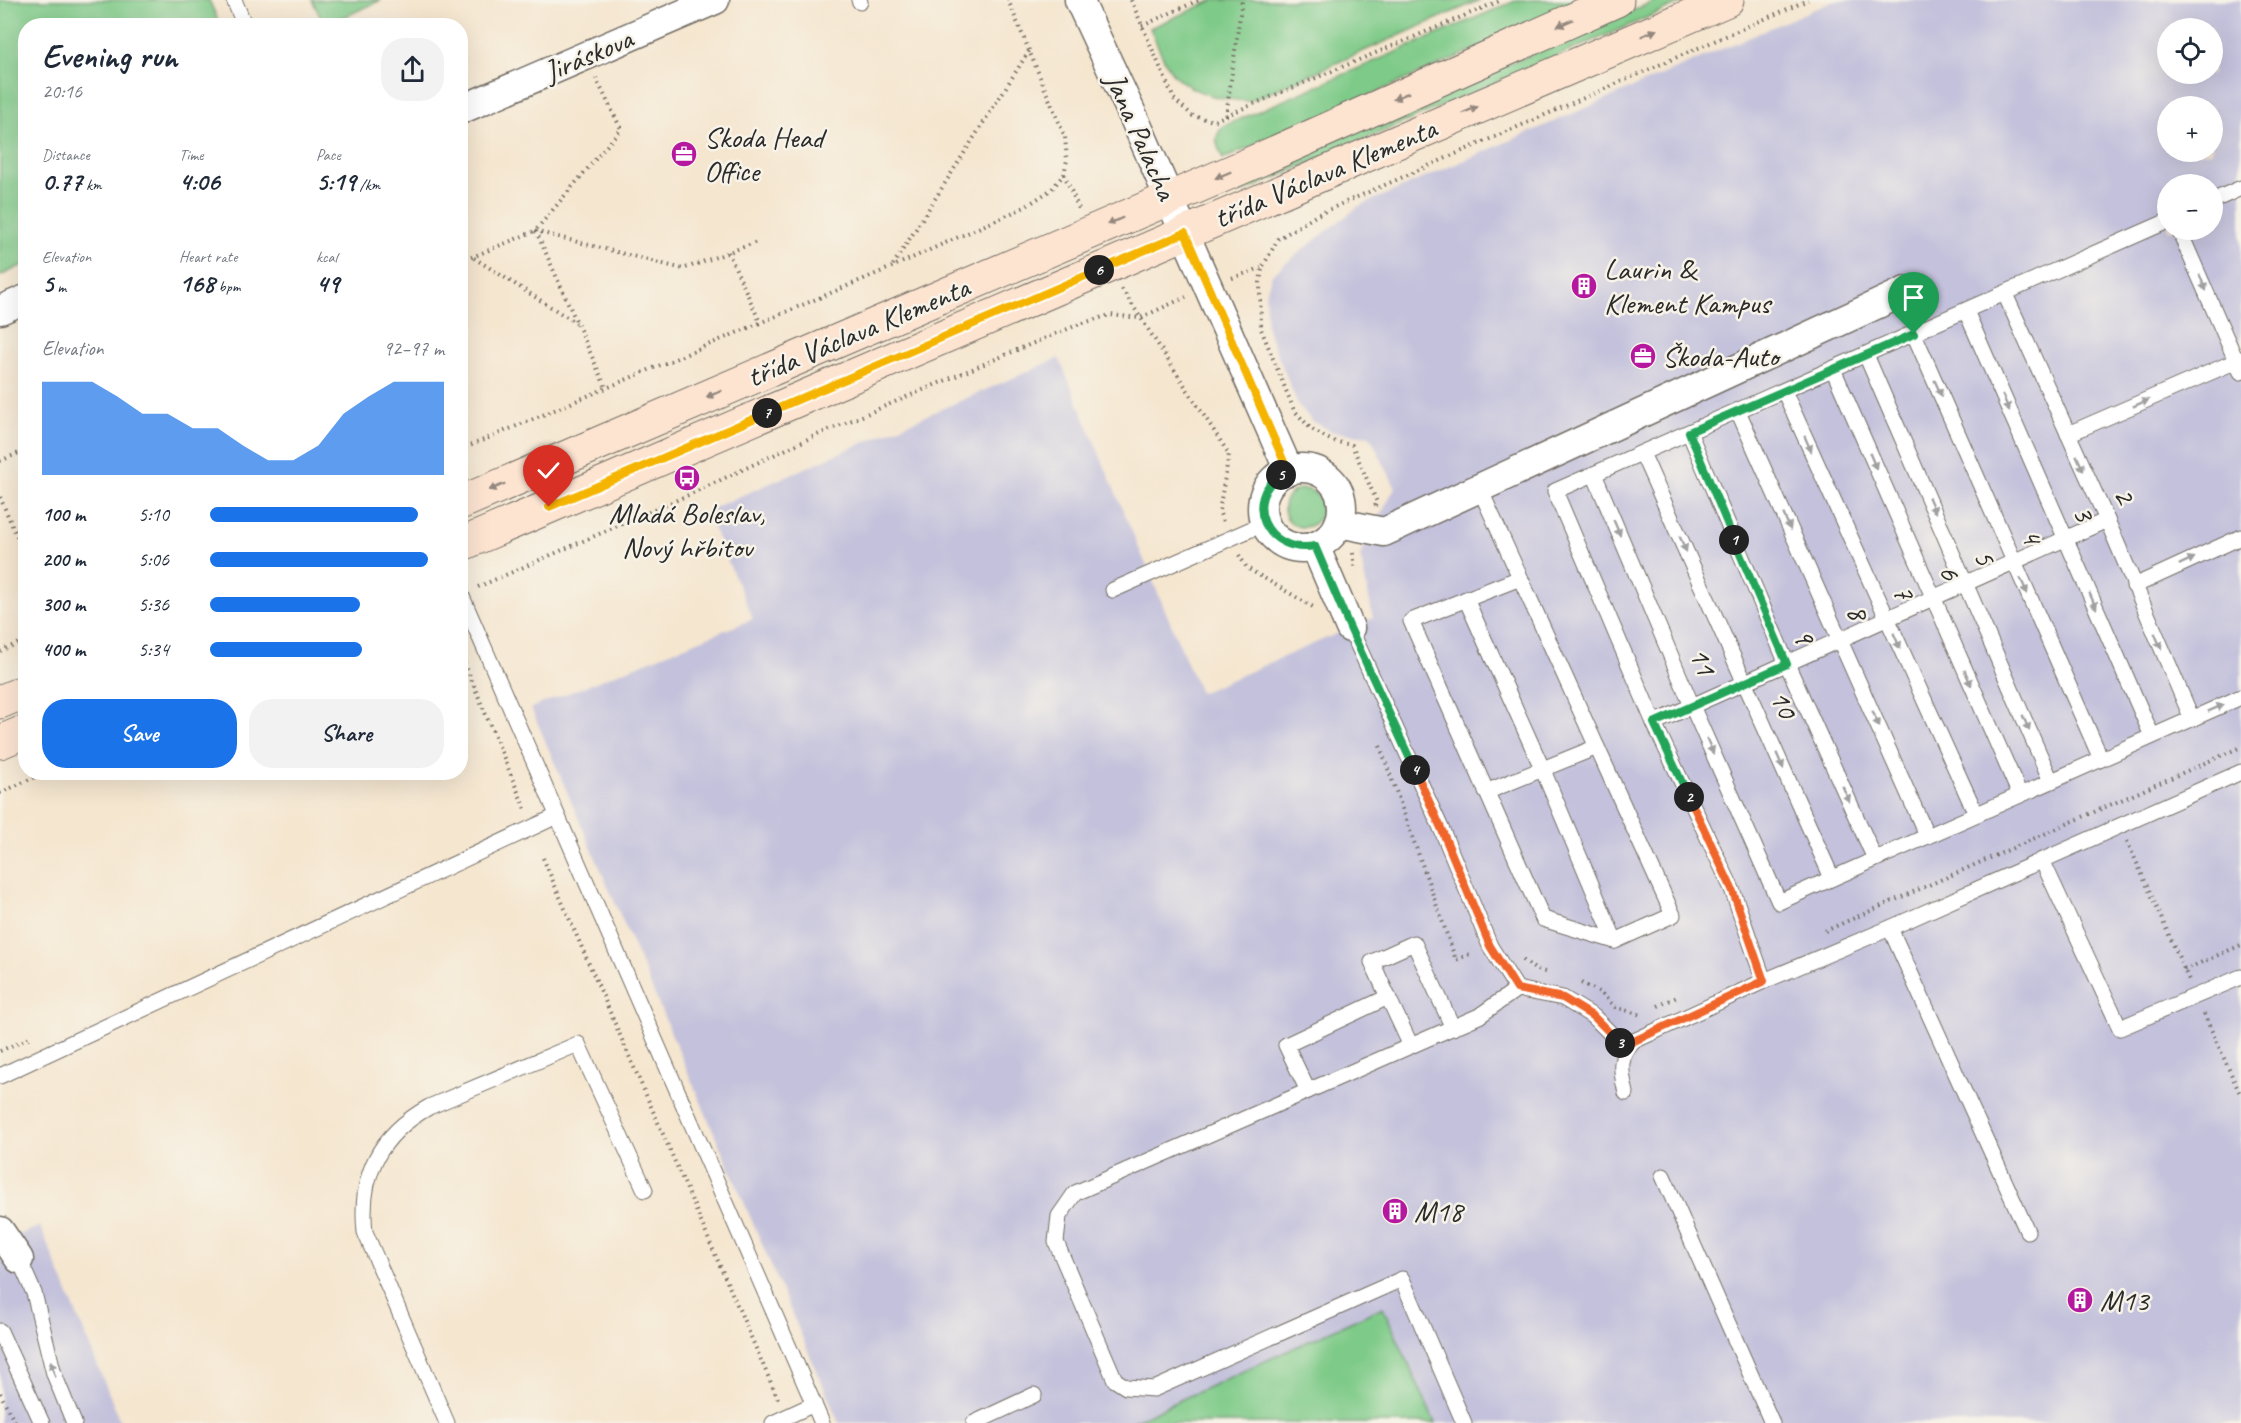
<!DOCTYPE html>
<html lang="en">
<head>
<meta charset="utf-8">
<style>
	body { margin:0; font-family:Caveat,sans-serif; background:#f2f2f3; color:#1f2937; height:100vh; display:flex; flex-direction:column; font-size:22px; white-space:nowrap }
	* { box-sizing:border-box; margin:0 }
	p { font-size:20px; color:#747a83 }
	.icon { flex:none; width:33px; height:33px; fill:none; stroke:currentColor; stroke-width:2; stroke-linecap:round; stroke-linejoin:round }
	.map { position:relative; flex:1; overflow:hidden }
	.sheet { position:absolute; left:18px; top:18px; width:450px; height:762px; display:flex; flex-direction:column; background:#fff; border-radius:24px; box-shadow:0 6px 24px #0002 }
	.sheet>* { flex:none }
	.tools { position:absolute; left:2157px; top:18px; display:grid; gap:12px }
	.tools a { display:grid; place-items:center; width:66px; height:66px; border-radius:50%; background:#fff; box-shadow:0 6px 24px #0002; font-size:30px }
	.pin { position:absolute; display:grid; place-items:center; width:51px; height:51px; color:#fff; margin:-62px -26px; border-radius:50% 50% 50% 0; rotate:-45deg; box-shadow:0 0 6px #0007 }
	.pin .icon { rotate:45deg }
	.km { position:absolute; width:30px; height:30px; margin:-15px; border-radius:50%; background:#222; color:#fff; font-size:16px; line-height:30px; text-align:center }
	.round { display:grid; place-items:center; flex:none; width:63px; height:63px; border-radius:24px; background:#f2f2f3 }
	.headline { display:flex; align-items:center; justify-content:space-between; height:102px; padding:0 24px }
	h1 { font-size:33px; font-weight:600; line-height:45px }
	.figures { display:grid; grid-template-columns:repeat(3,1fr); gap:9px; height:102px; padding:6px 24px }
	.figures div { display:grid; align-content:center }
	.figures b { font-size:26px; font-weight:600 }
	.figures small { font-size:16px; font-weight:400 }
	.figures p { font-size:16px }
	.chart { height:168px; padding:12px 24px }
	.chart p { display:flex; justify-content:space-between }
	.chart svg { width:100%; height:108px; margin-top:6px; fill:#1a73e8; opacity:.7 }
	.button { display:flex; gap:12px; margin-top:auto; padding:12px 24px }
	.button a { flex:1; height:69px; border-radius:24px; background:#1a73e8; color:#fff; font-size:24px; font-weight:600; line-height:69px; text-align:center }
	.button a+a { background:#f2f2f3; color:#1f2937 }
	ul { padding:0 24px; list-style:none; font-size:20px }
	li { display:grid; grid-template-columns:96px 72px 1fr; align-items:center; height:45px }
	li i { height:15px; border-radius:8px; background:#1a73e8 }
	.map>svg:first-child { display:block }
	.industrial { fill:#c3c1db; fill-rule:evenodd }
	.green { fill:#7eca88; stroke:#547a5a; stroke-width:1.5 }
	.lines { fill:none; stroke-linecap:round; stroke-linejoin:round }
	.lane-casing { stroke:#726c64; stroke-width:17 }
	.street-casing { stroke:#726c64; stroke-width:31 }
	.secondary-casing { stroke:#726c64; stroke-width:35 }
	.path { stroke:#726c64; stroke-width:4; stroke-dasharray:1.5 4.5; stroke-linecap:butt }
	.lane { stroke:#fff; stroke-width:15 }
	.street { stroke:#fff; stroke-width:28 }
	.secondary { stroke:#fde4d1; stroke-width:33 }
	.oneway { fill:#94887e }
	.oneway2 { fill:#a0a0a0 }
	.split-1-casing { stroke:#fff; stroke-width:12 }
	.split-2-casing { stroke:#fff; stroke-width:12 }
	.split-3-casing { stroke:#fff; stroke-width:12 }
	.split-4-casing { stroke:#fff; stroke-width:12 }
	.split-5-casing { stroke:#fff; stroke-width:12 }
	.split-6-casing { stroke:#fff; stroke-width:12 }
	.split-7-casing { stroke:#fff; stroke-width:12 }
	.split-8-casing { stroke:#fff; stroke-width:12 }
	.split-1 { stroke:#22a559; stroke-width:8 }
	.split-2 { stroke:#22a559; stroke-width:8 }
	.split-3 { stroke:#f0652b; stroke-width:8 }
	.split-4 { stroke:#f0652b; stroke-width:8 }
	.split-5 { stroke:#22a559; stroke-width:8 }
	.split-6 { stroke:#f5b400; stroke-width:8 }
	.split-7 { stroke:#f5b400; stroke-width:8 }
	.split-8 { stroke:#f5b400; stroke-width:8 }
	.labels { text-anchor:middle; stroke-width:5; stroke-linejoin:round; paint-order:stroke }
	.street-label { font-size:30px; fill:#2b2b2b; stroke:#f7f3e8 }
	.poi-label { font-size:30px; fill:#2b2b2b; stroke:#f7f3e8; text-anchor:start }
</style>
</head>
<body>
<div class="map">
<svg width="2241" height="1423" viewBox="0 0 2241 1423">
	<rect width="100%" height="100%" fill="#f7f3e8"/>
	<filter id="ink" filterUnits="userSpaceOnUse"><feTurbulence type="fractalNoise" baseFrequency=".0167" numOctaves="2"/><feDisplacementMap in="SourceGraphic" scale="12" xChannelSelector="R" yChannelSelector="G"/><feConvolveMatrix kernelMatrix="1 2 1 2 8 2 1 2 1" color-interpolation-filters="sRGB"/></filter>
	<filter id="wash" filterUnits="userSpaceOnUse"><feTurbulence type="fractalNoise" baseFrequency=".008" numOctaves="4" result="noise"/><feDisplacementMap in="SourceGraphic" scale="24" xChannelSelector="R" yChannelSelector="G"/><feGaussianBlur stdDeviation="1.35" result="paint"/><feColorMatrix in="noise" values="0 0 0 0 0 0 0 0 0 0 0 0 0 0 0 0 0 1.4 0 .05"/><feComposite in="paint" operator="in"/></filter>
	<g filter="url(#wash)">
		<rect width="100%" height="100%" fill="#f5e6cf"/>
		<!-- industrial -->
		<g class="industrial">
			<path d="M1835,0H2241V1423H1435L1383,1307L1130,1423H839L531,708L753,619L706,511L1059,358L1200,693L1373,618L1360,555L1395,487L1370,436L1333,432L1312,421L1298,405L1267,328L1265,296L1272,274L1359,206ZM2168,28H2212V74H2168ZM2168,106H2212V152H2168ZM2168,184H2212V230H2168Z"/>
			<path d="M40,1226L61,1276L121,1423H0V1243Z"/>
		</g>
		<!-- green -->
		<g class="green">
			<path d="M0,0H209L220,25L26,26L25,264L0,276Z"/>
			<path d="M312,0H381L325,26Z"/>
			<path d="M1214,0H1480L1250,101C1223,100 1195,95 1174,75C1165,66 1156,41 1150,28Z"/>
			<path d="M1517,0H1589L1223,159C1217,146 1212,137 1224,126Z"/>
			<path d="M1657,0H1688L1240,193L1235,182Z"/>
			<circle cx="1303" cy="508" r="19"/>
			<path d="M1383,1307L1435,1423H1130Z"/>
		</g>
	</g>
	<g filter="url(#ink)">
		<g class="lines">
			<defs>
				<g id="lane">
					<path d="M234,0L245,26"/>
					<path d="M859,0L860,2"/>
					<path d="M2212,201L2241,188"/>
					<path d="M2179,230L2241,372"/>
					<path d="M2005,294L2107,520L2192,719"/>
					<path d="M1966,311L2152,736"/>
					<path d="M1914,334L2101,759"/>
					<path d="M1866,355L2051,781"/>
					<path d="M1833,369L2020,795"/>
					<path d="M1784,391L1976,814"/>
					<path d="M1738,411L1927,836"/>
					<path d="M1689,432L1787,664L1875,859"/>
					<path d="M2068,434L2241,359"/>
					<path d="M1642,453L1832,878"/>
					<path d="M1594,474L1692,706L1779,902L2241,697"/>
					<path d="M1480,489L1673,915L1615,941L1543,919L1411,621L1520,578"/>
					<path d="M2134,586L2241,537"/>
					<path d="M1113,590L1265,523"/>
					<path d="M460,592L822,1423"/>
					<path d="M1466,599L1542,768L1615,941"/>
					<path d="M1350,628L1441,828L1490,946L1517,989"/>
					<path d="M1654,723L2107,520"/>
					<path d="M1486,792L1597,747"/>
					<path d="M2042,860L2120,1028L2241,977"/>
					<path d="M1890,928L2027,1231"/>
					<path d="M1764,981L1732,889L1654,723L1555,491L2168,221"/>
					<path d="M1388,997L1372,962L1414,943L1453,1028"/>
					<path d="M0,1076L557,816"/>
					<path d="M1308,1091L1286,1045L1388,997L1411,1046"/>
					<path d="M1626,1093C1621,1071 1617,1058 1634,1041L1764,981L1890,928L2241,772"/>
					<path d="M1663,1176L1772,1423"/>
					<path d="M19,1259L34,1293L54,1374L74,1423"/>
					<path d="M0,1331L42,1423"/>
					<path d="M447,1423L365,1232C359,1175 379,1135 429,1107L578,1044L645,1190"/>
					<path d="M773,1423L814,1404"/>
					<path d="M974,1423L1034,1395"/>
					<path d="M1464,1423L1402,1279L1154,1389L1126,1387L1115,1380L1056,1242L1059,1216L1075,1193L1479,1016L1517,989L1563,998L1594,1017L1626,1049"/>
				</g>
				<g id="street">
					<path d="M1079,0L1134,118L1289,471"/>
					<path d="M460,110L715,0"/>
					<path d="M0,310L26,299"/>
					<circle cx="1302" cy="508" r="40"/>
					<path d="M1339,523L1384,532L1906,291"/>
					<path d="M1315,546L1350,628"/>
					<path d="M0,1231L19,1259"/>
				</g>
				<g id="secondary">
					<path d="M460,503L1245,166L1617,0"/>
					<path d="M460,545L1727,0"/>
					<path d="M0,702L26,691"/>
					<path d="M0,742L26,731"/>
				</g>
			</defs>
			<!-- lane casing -->
			<use href="#lane" class="lane-casing"/>
			<!-- street casing -->
			<use href="#street" class="street-casing"/>
			<!-- secondary casing -->
			<use href="#secondary" class="secondary-casing"/>
			<!-- path -->
			<g class="path">
				<path d="M1131,0L1174,99L1193,116L1213,121L1502,0"/>
				<path d="M1142,26L1199,0"/>
				<path d="M1226,116L1242,0"/>
				<path d="M1064,174L1079,209"/>
				<path d="M535,231L683,269L757,242"/>
				<path d="M536,231L606,388"/>
				<path d="M728,252L760,322"/>
				<path d="M474,258L576,323"/>
				<path d="M460,262L535,231L621,129L596,78"/>
				<path d="M893,265L1029,51"/>
				<path d="M1232,278L1261,268"/>
				<path d="M1122,289L1229,454L1219,511L1223,522"/>
				<path d="M460,450L892,267L1025,207L1052,189L1064,174L1067,160L1065,137L1008,0"/>
				<path d="M0,461L26,450"/>
				<path d="M0,497L26,558"/>
				<path d="M1375,506L1377,502L1352,445L1332,441L1311,429L1294,410L1261,329L1260,283L1262,268L1278,239L1317,215L1348,201L1808,0"/>
				<path d="M1353,553L1355,569"/>
				<path d="M1239,555L1247,568L1313,607"/>
				<path d="M478,587L695,492L810,438L1031,344L1080,324L1110,315L1140,318L1186,297"/>
				<path d="M0,651L26,640"/>
				<path d="M460,652L525,809"/>
				<path d="M1380,746L1456,960L1472,953"/>
				<path d="M0,793L46,772"/>
				<path d="M2127,841L2189,980"/>
				<path d="M543,858L778,1399"/>
				<path d="M1825,931L2241,747"/>
				<path d="M1523,960L1536,970L1545,972"/>
				<path d="M2184,970L2241,945"/>
				<path d="M1581,983L1600,992L1615,1007L1641,1015"/>
				<path d="M1658,1006L1679,996"/>
				<path d="M2204,1014L2241,1096"/>
				<path d="M0,1051L29,1038"/>
				<path d="M0,1393L15,1423"/>
			</g>
			<!-- lane -->
			<use href="#lane" class="lane"/>
			<!-- street -->
			<use href="#street" class="street"/>
			<!-- secondary -->
			<use href="#secondary" class="secondary"/>
		</g>
		<!-- one-way arrows -->
		<defs><path id="oneway-solid" d="M-6-.8H1V-3.2L6.5 0L1 3.2V.8H-6Z" transform="scale(1.5)"/></defs>
		<g class="oneway">
			<use href="#oneway-solid" transform="translate(1565 23) rotate(156)"/>
			<use href="#oneway-solid" transform="translate(1649 33) rotate(-23)"/>
			<use href="#oneway-solid" transform="translate(1401 96) rotate(156)"/>
			<use href="#oneway-solid" transform="translate(1470 110) rotate(-23)"/>
			<use href="#oneway-solid" transform="translate(1223 175) rotate(157)"/>
			<use href="#oneway-solid" transform="translate(1115 221) rotate(157)"/>
			<use href="#oneway-solid" transform="translate(714 394) rotate(157)"/>
			<use href="#oneway-solid" transform="translate(497 487) rotate(157)"/>
		</g>
		<g class="oneway2">
			<use href="#oneway-solid" transform="translate(2203 283) rotate(67)"/>
			<use href="#oneway-solid" transform="translate(1938 388) rotate(66)"/>
			<use href="#oneway-solid" transform="translate(2006 403) rotate(66)"/>
			<use href="#oneway-solid" transform="translate(2141 403) rotate(-24)"/>
			<use href="#oneway-solid" transform="translate(1808 444) rotate(66)"/>
			<use href="#oneway-solid" transform="translate(1873 461) rotate(67)"/>
			<use href="#oneway-solid" transform="translate(2080 463) rotate(66)"/>
			<use href="#oneway-solid" transform="translate(1932 505) rotate(66)"/>
			<use href="#oneway-solid" transform="translate(1787 522) rotate(66)"/>
			<use href="#oneway-solid" transform="translate(1617 528) rotate(67)"/>
			<use href="#oneway-solid" transform="translate(1683 544) rotate(66)"/>
			<use href="#oneway-solid" transform="translate(2187 561) rotate(-25)"/>
			<use href="#oneway-solid" transform="translate(2024 586) rotate(66)"/>
			<use href="#oneway-solid" transform="translate(2093 601) rotate(66)"/>
			<use href="#oneway-solid" transform="translate(1897 641) rotate(66)"/>
			<use href="#oneway-solid" transform="translate(2158 641) rotate(67)"/>
			<use href="#oneway-solid" transform="translate(1968 678) rotate(66)"/>
			<use href="#oneway-solid" transform="translate(2216 708) rotate(-24)"/>
			<use href="#oneway-solid" transform="translate(1876 719) rotate(66)"/>
			<use href="#oneway-solid" transform="translate(2026 723) rotate(67)"/>
			<use href="#oneway-solid" transform="translate(1710 746) rotate(66)"/>
			<use href="#oneway-solid" transform="translate(1780 761) rotate(66)"/>
			<use href="#oneway-solid" transform="translate(1846 794) rotate(66)"/>
			<use href="#oneway-solid" transform="translate(53 1369) rotate(-106)"/>
		</g>
	</g>
	<g class="lines" filter="url(#ink)">
		<defs>
			<path id="split-1" d="M1734,540L1689,432L1914,334"/>
			<path id="split-2" d="M1689,797L1654,723L1787,664L1734,540"/>
			<path id="split-3" d="M1620,1043L1626,1049L1634,1041L1764,981L1732,889L1689,797"/>
			<path id="split-4" d="M1415,770L1441,828L1490,946L1517,989L1563,998L1594,1017L1620,1043"/>
			<path id="split-5" d="M1281,475C1242,498 1265,555 1315,546L1350,628L1415,770"/>
			<path id="split-6" d="M1099,270L1185,233L1288,471L1281,475"/>
			<path id="split-7" d="M767,413L1099,270"/>
			<path id="split-8" d="M549,507L767,413"/>
		</defs>
		<!-- split-1 casing -->
		<use href="#split-1" class="split-1-casing"/>
		<!-- split-2 casing -->
		<use href="#split-2" class="split-2-casing"/>
		<!-- split-3 casing -->
		<use href="#split-3" class="split-3-casing"/>
		<!-- split-4 casing -->
		<use href="#split-4" class="split-4-casing"/>
		<!-- split-5 casing -->
		<use href="#split-5" class="split-5-casing"/>
		<!-- split-6 casing -->
		<use href="#split-6" class="split-6-casing"/>
		<!-- split-7 casing -->
		<use href="#split-7" class="split-7-casing"/>
		<!-- split-8 casing -->
		<use href="#split-8" class="split-8-casing"/>
		<!-- split-1 -->
		<use href="#split-1" class="split-1"/>
		<!-- split-2 -->
		<use href="#split-2" class="split-2"/>
		<!-- split-3 -->
		<use href="#split-3" class="split-3"/>
		<!-- split-4 -->
		<use href="#split-4" class="split-4"/>
		<!-- split-5 -->
		<use href="#split-5" class="split-5"/>
		<!-- split-6 -->
		<use href="#split-6" class="split-6"/>
		<!-- split-7 -->
		<use href="#split-7" class="split-7"/>
		<!-- split-8 -->
		<use href="#split-8" class="split-8"/>
	</g>
	<!-- icons -->
	<defs>
		<symbol id="office-disc" viewBox="-11 -11 22 22"><circle r="9.5" fill="#b5179e" stroke="#f7f3e8"/><path d="M-6-3h4V-5.5h4V-3h4V5H-6ZM-1-4.5V-3h2v-1.5ZM-6 0V1H6V0Z" fill="#fff"/></symbol>
		<symbol id="building-disc" viewBox="-11 -11 22 22"><circle r="9.5" fill="#b5179e" stroke="#f7f3e8"/><path d="M-4-6H4V6H1V3H-1V6H-4ZM-2.5-4.3h1.7v1.8h-1.7ZM.8-4.3h1.7v1.8H.8ZM-2.5-1h1.7V.8h-1.7ZM.8-1h1.7V.8H.8Z" fill="#fff"/></symbol>
		<symbol id="bus-disc" viewBox="-11 -11 22 22"><circle r="9.5" fill="#b5179e" stroke="#f7f3e8"/><path d="M-5-6H5V4H4V6H2V4H-2V6H-4V4H-5ZM-3.5-4V0h7V-4ZM-3.5 1.2v1.5H-2V1.2ZM2 1.2v1.5H3.5V1.2Z" fill="#fff"/></symbol>
	</defs>
	<g fill-rule="evenodd">
		<use href="#office-disc" x="669" y="139" width="30" height="30"/>
		<use href="#building-disc" x="1569" y="271" width="30" height="30"/>
		<use href="#office-disc" x="1628" y="341" width="30" height="30"/>
		<use href="#bus-disc" x="672" y="463" width="30" height="30"/>
		<use href="#building-disc" x="1380" y="1196" width="30" height="30"/>
		<use href="#building-disc" x="2065" y="1285" width="30" height="30"/>
	</g>
	<g class="labels">
		<!-- street labels -->
		<g class="street-label">
			<text transform="translate(588 55) rotate(-23)" y="10">Jiráskova</text>
			<text transform="translate(1141 136) rotate(66)" y="10">Jana Palacha</text>
			<text transform="translate(1325 173) rotate(-23)" y="10">třída Václava Klementa</text>
			<text transform="translate(858 332) rotate(-23)" y="10">třída Václava Klementa</text>
			<text transform="translate(2125 495) rotate(66)" y="10">2</text>
			<text transform="translate(2084 513) rotate(66)" y="10">3</text>
			<text transform="translate(2032 536) rotate(66)" y="10">4</text>
			<text transform="translate(1985 557) rotate(66)" y="10">5</text>
			<text transform="translate(1950 572) rotate(67)" y="10">6</text>
			<text transform="translate(1904 592) rotate(66)" y="10">7</text>
			<text transform="translate(1858 612) rotate(66)" y="10">8</text>
			<text transform="translate(1804 636) rotate(67)" y="10">9</text>
			<text transform="translate(1703 661) rotate(67)" y="10">11</text>
			<text transform="translate(1784 704) rotate(66)" y="10">10</text>
		</g>
		<!-- poi labels -->
		<g class="poi-label">
			<text x="704" y="147">Skoda Head<tspan x="704" dy="34">Office</tspan></text>
			<text x="1604" y="279">Laurin &amp;<tspan x="1604" dy="34">Klement Kampus</tspan></text>
			<text x="1662" y="366">Škoda-Auto</text>
			<text x="687" y="523" text-anchor="middle">Mladá Boleslav,<tspan x="687" dy="34">Nový hřbitov</tspan></text>
			<text x="1414" y="1221">M18</text>
			<text x="2100" y="1310">M13</text>
		</g>
	</g>
</svg>
<div class="tools">
<a><svg class="icon" aria-label="locate" viewBox="0 0 24 24"><circle cx="12" cy="12" r="6"/><path d="M12 2v4M12 18v4M2 12h4M18 12h4"/></svg></a>
<a>+</a>
<a>−</a>
</div>
<div class="pin" style="left:1914px;top:334px;background:#1e9e55"><svg class="icon" aria-label="arrive" viewBox="0 0 24 24"><path d="M6 21V4h12l-3 4 3 4H6"/></svg></div>
<div class="pin" style="left:549px;top:507px;background:#d93025"><svg class="icon" aria-label="check" viewBox="0 0 24 24"><path d="M5 12l5 5 9-10"/></svg></div>
<b class="km" style="left:1734px;top:540px">1</b>
<b class="km" style="left:1689px;top:797px">2</b>
<b class="km" style="left:1620px;top:1043px">3</b>
<b class="km" style="left:1415px;top:770px">4</b>
<b class="km" style="left:1281px;top:475px">5</b>
<b class="km" style="left:1099px;top:270px">6</b>
<b class="km" style="left:767px;top:413px">7</b>
<section class="sheet">
<div class="headline"><div><h1>Evening run</h1><p>20:16</p></div><a class="round"><svg class="icon" aria-label="share" viewBox="0 0 24 24"><path d="M12 15V3M7 8l5-5 5 5M5 13v7h14v-7"/></svg></a></div>
<div class="figures">
<div><p>Distance</p><b>0.77<small> km</small></b></div>
<div><p>Time</p><b>4:06</b></div>
<div><p>Pace</p><b>5:19<small> /km</small></b></div>
</div>
<div class="figures">
<div><p>Elevation</p><b>5<small> m</small></b></div>
<div><p>Heart rate</p><b>168<small> bpm</small></b></div>
<div><p>kcal</p><b>49</b></div>
</div>
<div class="chart"><p><span>Elevation</span>92–97 m</p>
<svg viewBox="0 0 160 44" preserveAspectRatio="none"><path d="M0 44V6L10 6L20 6L30 12L40 19L50 19L60 25L70 25L80 32L90 38L100 38L110 32L120 19L130 12L140 6L150 6L160 6V44z"/></svg>
</div>
<ul>
<li><b>100 m</b>5:10<i style="width:89%"></i></li>
<li><b>200 m</b>5:06<i style="width:93%"></i></li>
<li><b>300 m</b>5:36<i style="width:64%"></i></li>
<li><b>400 m</b>5:34<i style="width:65%"></i></li>
</ul>
<div class="button"><a>Save</a><a>Share</a></div>
</section>
</div>
</body>
</html>
